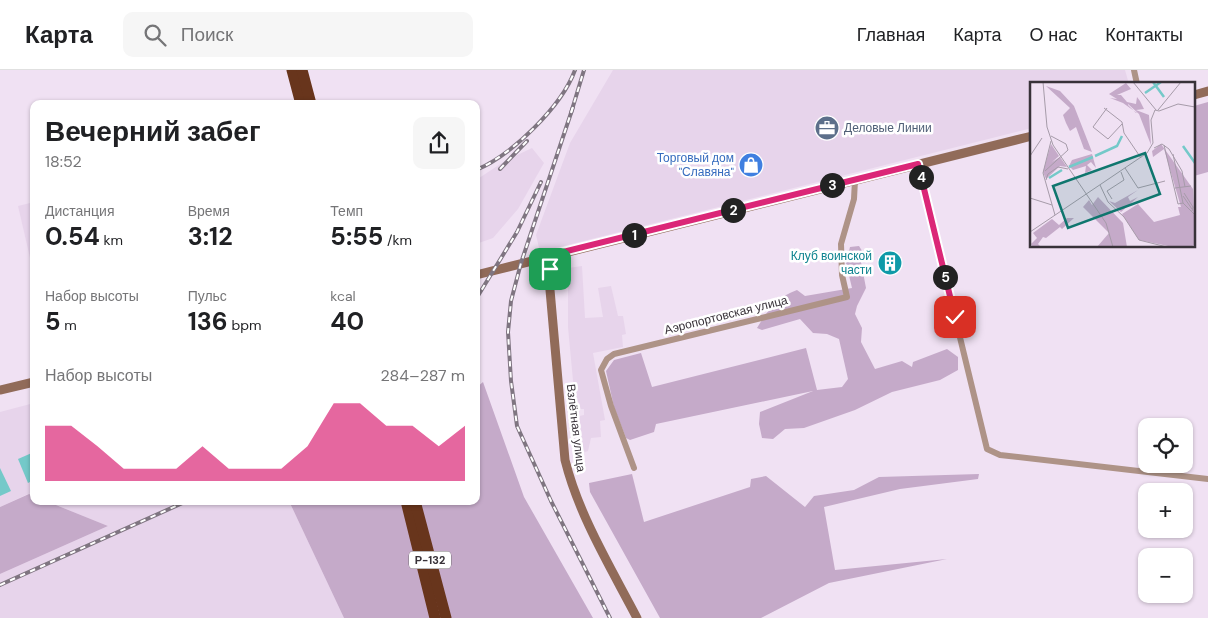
<!DOCTYPE html>
<html lang="ru">
<head>
<meta charset="utf-8">
<style>
	body { margin:0; font-family:"DM Sans",sans-serif; background:#f6f6f6; color:#202124; height:100vh; display:flex; flex-direction:column; font-size:19px; white-space:nowrap }
	* { box-sizing:border-box; margin:0 }
	p { font-size:16px; color:#757577 }
	.icon { flex:none; width:28px; height:28px; fill:none; stroke:currentColor; stroke-width:2; stroke-linecap:round; stroke-linejoin:round }
	.map { position:relative; flex:1; overflow:hidden }
	.panel { position:absolute; left:30px; top:30px; width:450px; height:405px; display:flex; flex-direction:column; background:#fff; border-radius:10px; box-shadow:0 1px 4px #0004 }
	.panel>* { flex:none }
	.buttons { position:absolute; left:1138px; top:348px; display:grid; gap:10px }
	.buttons a { display:grid; place-items:center; width:55px; height:55px; border-radius:10px; background:#fff; box-shadow:0 1px 4px #0004; font-size:25px }
	.pin { position:absolute; display:grid; place-items:center; width:42px; height:42px; color:#fff; margin:-21px; border-radius:10px; box-shadow:0 2px 8px #0006 }
	.km { position:absolute; width:25px; height:25px; margin:-12px; border-radius:50%; background:#222; color:#fff; font-size:14px; line-height:25px; text-align:center }
	.round { display:grid; place-items:center; flex:none; width:52px; height:52px; border-radius:10px; background:#f6f6f6 }
	.summary { display:flex; align-items:center; justify-content:space-between; height:85px; padding:0 15px }
	h1 { font-size:28px; font-weight:700; line-height:38px }
	.stats { display:grid; grid-template-columns:repeat(3,1fr); gap:8px; height:85px; padding:5px 15px }
	.stats div { display:grid; align-content:center }
	.stats b { font-size:25px; font-weight:700 }
	.stats small { font-size:14px; font-weight:400 }
	.stats p { font-size:14px }
	.chart { height:140px; padding:10px 15px }
	.chart p { display:flex; justify-content:space-between }
	.chart svg { width:100%; height:90px; margin-top:5px; fill:#db2777; opacity:.7 }
	header { display:flex; align-items:center; gap:30px; box-sizing:border-box; height:70px; padding:0 25px; background:#fff; border-bottom:1px solid #e0e0e0 }
	header strong { font-size:24px }
	nav { display:flex; gap:28px; margin-inline-start:auto; font-size:18px }
	.search { width:350px; height:45px; background:#f6f6f6; display:flex; align-items:center; gap:12px; box-sizing:border-box; padding:0 18px; border-radius:10px; color:#757577; font-size:19px }
	.map>svg:first-child { display:block }
	.built { fill:#e7d4eb }
	.green { fill:#c5aac9 }
	.water { fill:#74c9c9 }
	.lines { fill:none; stroke-linecap:round; stroke-linejoin:round }
	.street { stroke:#ae9387; stroke-width:6 }
	.secondary { stroke:#916b59; stroke-width:9 }
	.highway { stroke:#68351c; stroke-width:11 }
	.rail-casing { stroke:#7f7581; stroke-width:4 }
	.rail { stroke:#fff; stroke-width:2; stroke-dasharray:5.5; stroke-linecap:butt }
	.route-casing { stroke:#fff; stroke-width:10 }
	.route { stroke:#db2777; stroke-width:6 }
	.labels { text-anchor:middle; stroke-width:5; stroke-linejoin:round; paint-order:stroke }
	.shield { fill:#fff; stroke:#747074; stroke-width:1 }
	.shield-label { font-size:11px; font-weight:bold; fill:#383239 }
	.service-label { font-size:12px; fill:#4e5e75; stroke:#fff; text-anchor:start }
	.shop-label { font-size:12px; fill:#366cbe; stroke:#fff; text-anchor:end }
	.culture-label { font-size:12px; fill:#0d838f; stroke:#fff; text-anchor:end }
	.street-label { font-size:12px; fill:#383239; stroke:#fff }
	.inset-river { fill:none; stroke:#74c9c9; stroke-width:2.5 }
	.inset-road { fill:none; stroke:#a69ba9; stroke-width:1 }
	.view { fill:#0f766e; fill-opacity:0.15; stroke:#0f766e; stroke-width:2.5 }
	.inset-edge { fill:none; stroke:#383239; stroke-width:2.5 }
</style>
</head>
<body>
<header>
<strong>Карта</strong>
<div class="search"><svg class="icon" aria-label="search" viewBox="0 0 24 24"><circle cx="10" cy="10" r="6"/><path d="M15 15l6 6"/></svg>Поиск</div>
<nav><a>Главная</a><a>Карта</a><a>О нас</a><a>Контакты</a></nav>
</header>
<div class="map">
<svg width="1208" height="548" viewBox="0 0 1208 548">
	<rect width="100%" height="100%" fill="#f0e1f3"/>
	<!-- built -->
	<g class="built">
		<path d="M613,0H1125L1129,14H1032V58L540,182L536,165L570,73Z"/>
		<path d="M532,78L544,93L518,139L493,168L476,174V110L505,91Z"/>
		<path d="M34,132V205L18,136Z"/>
		<path d="M582,196L585,248L603,247L598,218L611,216L618,246H623L626,264L622,265L623,277L593,283L605,350L600,351L601,367L591,368L588,381L585,382L577,376L575,347L584,345V339H580L579,332H575L568,257V198Z"/>
		<path d="M34,333V426L28,424L0,437V342Z"/>
		<path d="M46,431H289L344,548H0V504L108,456Z"/>
	</g>
	<!-- green -->
	<g class="green">
		<path d="M1208,32V102L1194,106V36Z"/>
		<path d="M859,176L864,184L861,192L866,218L857,236L855,244L862,258L861,272L875,299L902,291L912,297L913,292L947,279L958,287V300L940,310L892,322L855,340L804,358L785,359L773,369L762,368L759,354L760,342L813,321L656,354L654,362L630,370L626,368L614,337L606,301L614,290L641,283L652,317L806,278L817,320L842,317L848,309L839,269L827,264L813,263L800,249L762,260L757,258C768,240 777,227 797,220L805,226L852,218L846,193L850,177Z"/>
		<path d="M483,312L524,427L593,548H344L289,431H476V318Z"/>
		<path d="M632,404L644,452L750,417L751,409L766,406L805,437L814,426L854,420L879,407L979,404L978,409L900,419L824,437L835,500L947,489L829,513L761,548H660L590,422L589,413Z"/>
		<path d="M29,424L34,426V431H46L108,456L0,504V437Z"/>
	</g>
	<!-- water -->
	<g class="water">
		<path d="M34,382V410L28,413L18,389Z"/>
		<path d="M0,398L11,421L0,426Z"/>
	</g>
	<g class="lines">
		<!-- street -->
		<g class="street">
			<path d="M1134,0L1137,14"/>
			<path d="M918,94L987,379L1000,385L1208,409"/>
			<path d="M634,398L611,336L601,300L607,289L614,284L847,227L842,205L841,174L854,129L855,110"/>
		</g>
		<!-- secondary -->
		<g class="secondary">
			<path d="M1194,25L1208,21"/>
			<path d="M547,186L565,390C579,446 611,498 637,548"/>
			<path d="M476,205L1032,66"/>
			<path d="M0,320L34,312"/>
		</g>
		<!-- highway -->
		<g class="highway">
			<path d="M292,0L301,34"/>
			<path d="M302,0L311,34"/>
			<path d="M406,431L435,548"/>
			<path d="M415,431L446,548"/>
		</g>
		<defs>
			<g id="rail">
				<path d="M573,37L521,193L511,231L508,262L511,311L517,356L551,431L610,548"/>
				<path d="M571,43L584,0"/>
				<path d="M500,99L527,71"/>
				<path d="M476,100C512,85 562,36 575,0"/>
				<path d="M476,229L517,162L541,112"/>
				<path d="M0,515L187,431"/>
			</g>
		</defs>
		<!-- rail casing -->
		<use href="#rail" class="rail-casing"/>
		<!-- rail -->
		<use href="#rail" class="rail"/>
	</g>
	<g class="lines">
		<defs>
			<path id="route" d="M550,199L547,186L918,94L955,247"/>
		</defs>
		<!-- route casing -->
		<use href="#route" class="route-casing"/>
		<!-- route -->
		<use href="#route" class="route"/>
	</g>
	<!-- icons -->
	<defs>
		<symbol id="office-disc" viewBox="-11 -11 22 22"><circle r="9.5" fill="#5c6f8a" stroke="#fff"/><path d="M-6-3h4V-5.5h4V-3h4V5H-6ZM-1-4.5V-3h2v-1.5ZM-6 0V1H6V0Z" fill="#fff"/></symbol>
		<symbol id="shop-disc" viewBox="-11 -11 22 22"><circle r="9.5" fill="#3f7fe0" stroke="#fff"/><path d="M-5-2.5h2.3a2.7 3.5 0 0 1 5.4 0H5L5.5 6h-11ZM-1.5-2.5h3a1.5 2.3 0 0 0-3 0Z" fill="#fff"/></symbol>
		<symbol id="building-disc" viewBox="-11 -11 22 22"><circle r="9.5" fill="#0f9aa8" stroke="#fff"/><path d="M-4-6H4V6H1V3H-1V6H-4ZM-2.5-4.3h1.7v1.8h-1.7ZM.8-4.3h1.7v1.8H.8ZM-2.5-1h1.7V.8h-1.7ZM.8-1h1.7V.8H.8Z" fill="#fff"/></symbol>
	</defs>
	<g fill-rule="evenodd">
		<use href="#office-disc" x="813" y="44" width="28" height="28"/>
		<use href="#shop-disc" x="737" y="81" width="28" height="28"/>
		<use href="#building-disc" x="876" y="179" width="28" height="28"/>
	</g>
	<g class="labels">
		<!-- shield labels -->
		<rect class="shield" x="409" y="481.5" width="42" height="17" rx="4"/>
		<g class="shield-label">
			<text x="430" y="494">Р-132</text>
		</g>
		<!-- service labels -->
		<g class="service-label">
			<text x="844" y="62">Деловые Линии</text>
		</g>
		<!-- shop labels -->
		<g class="shop-label">
			<text x="734" y="92">Торговый дом<tspan x="734" dy="14">"Славяна"</tspan></text>
		</g>
		<!-- culture labels -->
		<g class="culture-label">
			<text x="872" y="190">Клуб воинской<tspan x="872" dy="14">части</tspan></text>
		</g>
		<!-- street labels -->
		<g class="street-label">
			<text transform="translate(726 245) rotate(-14)" y="4">Аэропортовская улица</text>
			<text transform="translate(576 358) rotate(83)" y="4">Взлётная улица</text>
		</g>
	</g>
	<!-- overview -->
	<g transform="translate(1030 12)">
		<rect width="165" height="165" fill="#f0e1f3"/>
		<path d="M96,1L101,7L87,13H91L97,20L106,22L107,15L110,19L114,27L106,28L119,33L121,63L109,32L98,22V23L106,31H107L93,21L80,16L87,17L79,12ZM16,4L30,9L44,24L62,70L54,67L46,45L40,49L36,41L33,33L40,26ZM21,62L29,74L22,80L30,75L37,85L30,84L16,97L13,90ZM131,62L163,107L165,162L161,165H143L109,158L92,132L108,122L124,140L150,133L148,125H151L134,67L123,75L122,69ZM62,72L66,86L61,80L57,83L62,88L55,91L56,84L43,88L39,84L42,78ZM108,108L98,115L100,119L108,115L91,130L79,119L85,121ZM68,115L93,141L97,165H67L79,151L53,125L59,118L62,123ZM37,136H44L32,147L30,145L16,156L13,155L8,162L11,165H3L1,162L7,156L3,151L22,137L29,143Z" fill="#c5aac9"/>
		<path class="inset-river" d="M123,0L134,15M115,11L131,0M153,64L165,81M65,74L87,64L92,54M39,85L63,75M19,96L32,88"/>
		<path class="inset-road" d="M13,0L17,45L23,63L76,141L83,165M103,0L126,28M74,26L92,40L94,51L111,76M77,26L63,45L78,57L92,42M128,28L151,0M129,29L148,22L165,25M21,59L13,91L25,133M134,63L148,122L153,121M124,66L132,62L139,67L152,89L155,105M143,72L153,121L165,133M0,74L12,56M95,86L108,106L135,99M15,89L38,68L36,62L21,54M16,98L18,92L28,85L38,87M70,103L78,120L94,135L109,158L137,165M145,106L161,104M154,111L163,125L162,129M153,114L162,127M0,116L22,123M82,117L77,109L94,98L91,90M0,150L117,71L123,61L121,38L125,28L129,29"/>
		<path class="view" d="M115,71L130,112L38,146L23,104Z"/>
		<rect width="165" height="165" class="inset-edge"/>
	</g>
</svg>
<div class="buttons">
<a><svg class="icon" aria-label="locate" viewBox="0 0 24 24"><circle cx="12" cy="12" r="6"/><path d="M12 2v4M12 18v4M2 12h4M18 12h4"/></svg></a>
<a>+</a>
<a>−</a>
</div>
<div class="pin" style="left:550px;top:199px;background:#1e9e55"><svg class="icon" aria-label="arrive" viewBox="0 0 24 24"><path d="M6 21V4h12l-3 4 3 4H6"/></svg></div>
<div class="pin" style="left:955px;top:247px;background:#d93025"><svg class="icon" aria-label="check" viewBox="0 0 24 24"><path d="M5 12l5 5 9-10"/></svg></div>
<b class="km" style="left:634px;top:165px">1</b>
<b class="km" style="left:733px;top:140px">2</b>
<b class="km" style="left:832px;top:115px">3</b>
<b class="km" style="left:921px;top:107px">4</b>
<b class="km" style="left:945px;top:207px">5</b>
<section class="panel">
<div class="summary"><div><h1>Вечерний забег</h1><p>18:52</p></div><a class="round"><svg class="icon" aria-label="share" viewBox="0 0 24 24"><path d="M12 15V3M7 8l5-5 5 5M5 13v7h14v-7"/></svg></a></div>
<div class="stats">
<div><p>Дистанция</p><b>0.54<small> km</small></b></div>
<div><p>Время</p><b>3:12</b></div>
<div><p>Темп</p><b>5:55<small> /km</small></b></div>
</div>
<div class="stats">
<div><p>Набор высоты</p><b>5<small> m</small></b></div>
<div><p>Пульс</p><b>136<small> bpm</small></b></div>
<div><p>kcal</p><b>40</b></div>
</div>
<div class="chart"><p><span>Набор высоты</span>284–287 m</p>
<svg viewBox="0 0 160 44" preserveAspectRatio="none"><path d="M0 44V17L10 17L20 27L30 38L40 38L50 38L60 27L70 38L80 38L90 38L100 27L110 6L120 6L130 17L140 17L150 27L160 17V44z"/></svg>
</div>
</section>
</div>
</body>
</html>
